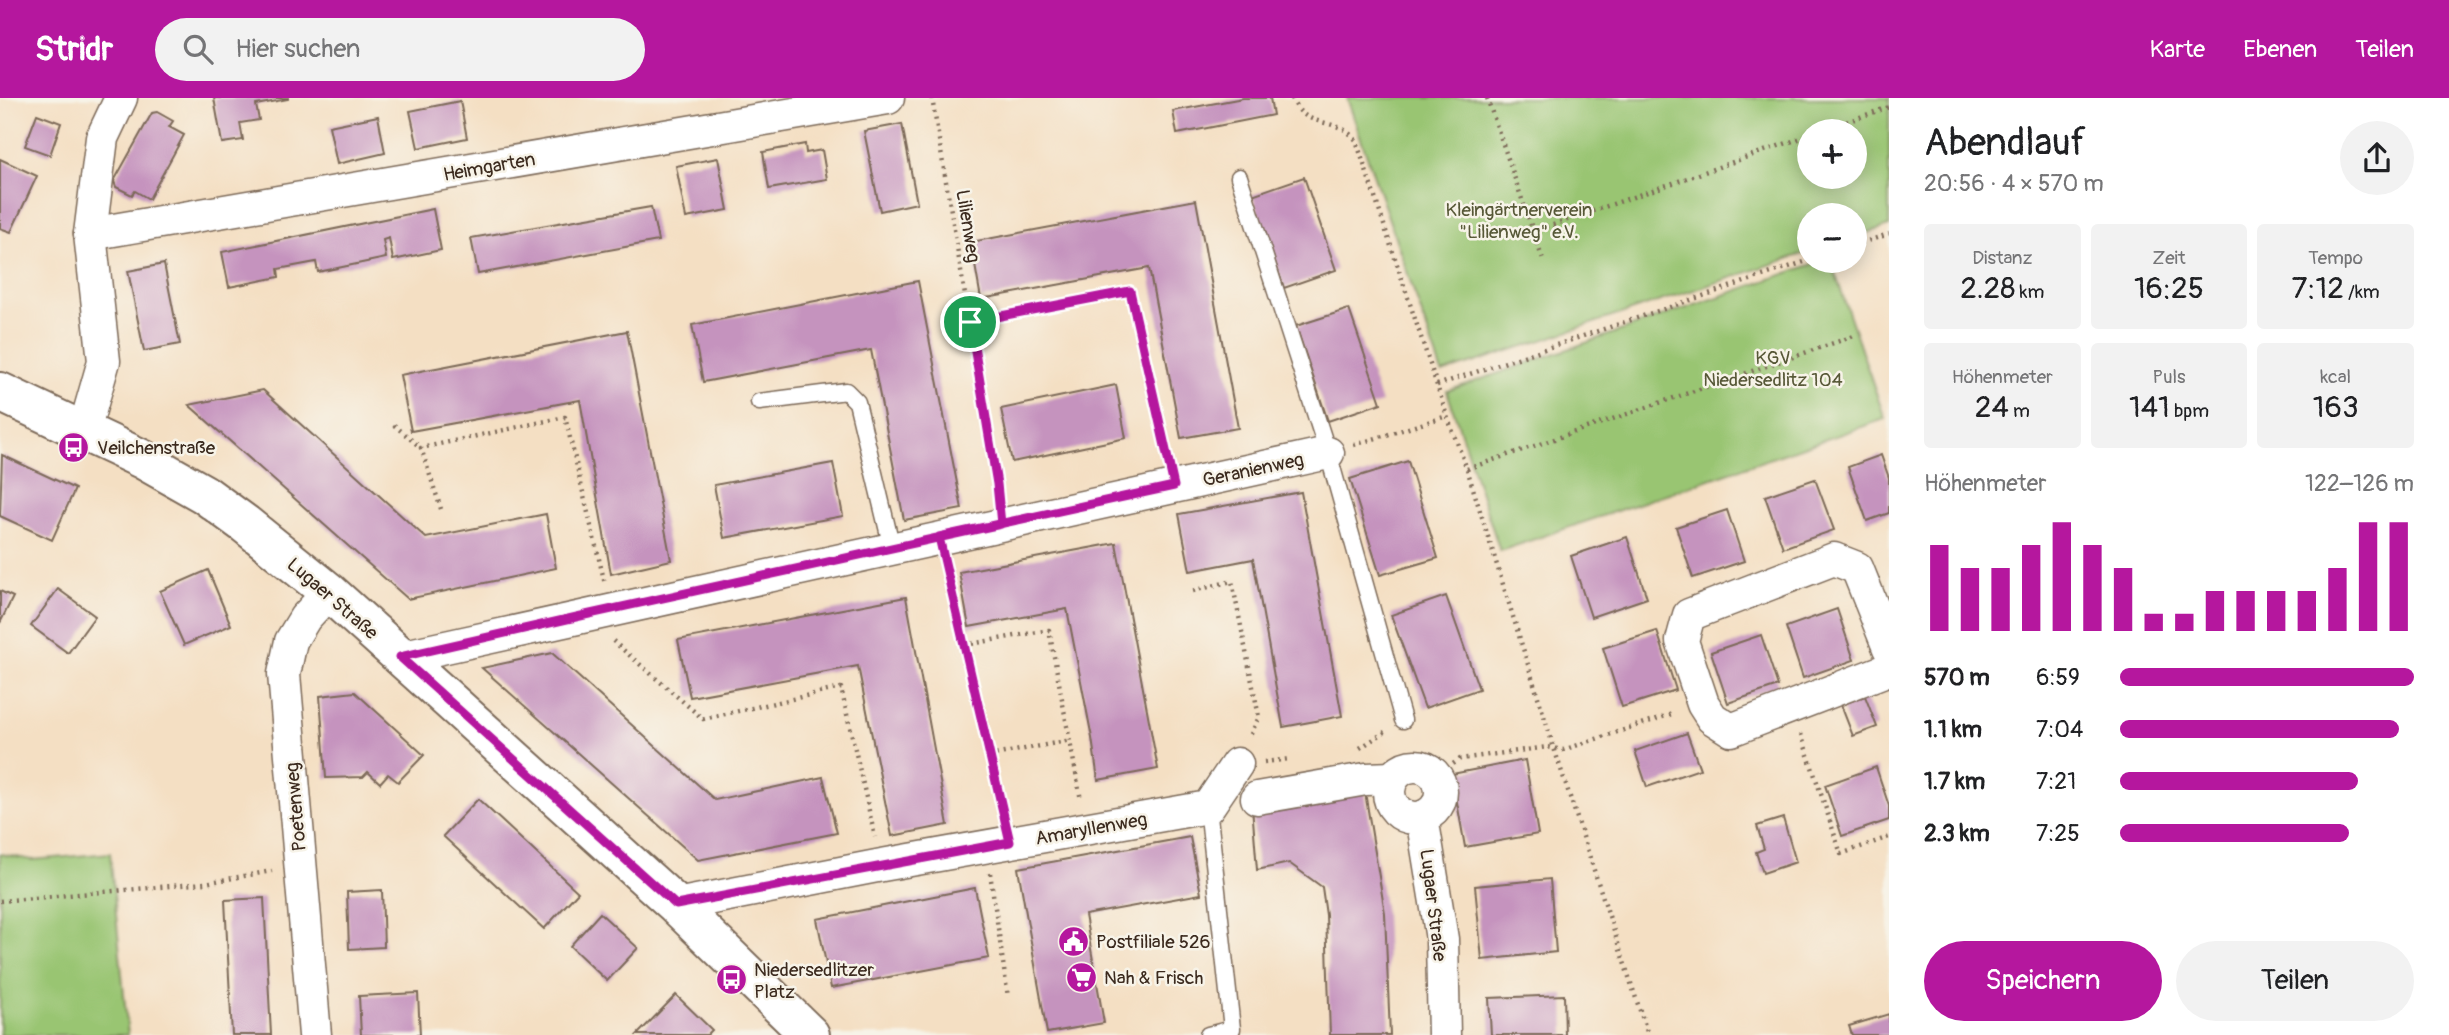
<!DOCTYPE html>
<html lang="de">
<head>
<meta charset="utf-8">
<style>
	body { margin:0; font-family:Pangolin,sans-serif; background:#f2f2f2; color:#202124; height:100vh; display:flex; flex-direction:column; font-size:26px; white-space:nowrap }
	* { box-sizing:border-box; margin:0 }
	p { font-size:23px; color:#757577 }
	.icon { flex:none; width:38px; height:38px; fill:none; stroke:currentColor; stroke-width:2; stroke-linecap:round; stroke-linejoin:round }
	.map { position:relative; flex:1; overflow:hidden }
	.panel { display:flex; flex-direction:column; background:#fff; width:560px }
	.panel>* { flex:none }
	.buttons { position:absolute; left:1797px; top:21px; display:grid; gap:14px }
	.buttons a { display:grid; place-items:center; width:70px; height:70px; border-radius:50%; background:#fff; box-shadow:0 4px 18px #0003; font-size:35px }
	.pin { position:absolute; display:grid; place-items:center; width:60px; height:60px; color:#fff; margin:-30px; border:4px solid #fff; border-radius:50%; box-shadow:0 2px 7px #0007 }
	.round { display:grid; place-items:center; flex:none; width:74px; height:74px; border-radius:37px; background:#f2f2f2 }
	.overview { display:flex; align-items:center; justify-content:space-between; height:119px; padding:0 35px }
	h1 { font-size:38px; font-weight:600; line-height:52px }
	.metrics { display:grid; grid-template-columns:repeat(3,1fr); gap:10px; height:119px; padding:7px 35px }
	.metrics div { display:grid; align-content:center; border-radius:7px; background:#f2f2f2; text-align:center }
	.metrics b { font-size:30px; font-weight:600 }
	.metrics small { font-size:19px; font-weight:400 }
	.metrics p { font-size:19px }
	.chart { height:196px; padding:14px 35px }
	.chart p { display:flex; justify-content:space-between }
	.chart svg { width:100%; height:126px; margin-top:7px; stroke:#b5179e; stroke-width:6 }
	.cta { display:flex; gap:14px; margin-top:auto; padding:14px 35px }
	.cta a { flex:1; height:80px; border-radius:42px; background:#b5179e; color:#fff; font-size:28px; font-weight:600; line-height:80px; text-align:center }
	.cta a+a { background:#f2f2f2; color:#202124 }
	ul { padding:0 35px; list-style:none; font-size:23px }
	li { display:grid; grid-template-columns:112px 84px 1fr; align-items:center; height:52px }
	li i { height:18px; border-radius:9px; background:#b5179e }
	header { display:flex; align-items:center; gap:42px; box-sizing:border-box; height:98px; padding:0 35px; background:#b5179e; color:#fff }
	header strong { font-size:33px }
	nav { display:flex; gap:38px; margin-inline-start:auto; font-size:24px }
	.search { width:490px; height:63px; background:#f2f2f2; display:flex; align-items:center; gap:18px; box-sizing:border-box; padding:0 24px; border-radius:38px; color:#757577; font-size:26px }
	main { display:flex; flex:1; min-height:0 }
	.map>svg:first-child { display:block }
	.green { fill:#99c572; stroke:#6a7848; stroke-width:2; fill-rule:evenodd }
	.building { fill:#c593be }
	.lines { fill:none; stroke-linecap:round; stroke-linejoin:round }
	.service-casing { stroke:#7c6958; stroke-width:19 }
	.minor-casing { stroke:#7c6958; stroke-width:35 }
	.tertiary-casing { stroke:#7c6958; stroke-width:42 }
	.path { stroke:#7c6958; stroke-width:4.5; stroke-dasharray:2 5; stroke-linecap:butt }
	.service { stroke:#fff; stroke-width:16 }
	.minor { stroke:#fff; stroke-width:32 }
	.tertiary { stroke:#fff; stroke-width:38 }
	.route-casing { stroke:#fff; stroke-width:14 }
	.route { stroke:#b5179e; stroke-width:9 }
	.labels { text-anchor:middle; stroke-width:5; stroke-linejoin:round; paint-order:stroke }
	.street-label { font-size:19px; fill:#3b2a1e; stroke:#f7f3e8 }
	.park-label { font-size:19px; fill:#575837; stroke:#f7f3e8 }
	.poi-label { font-size:19px; fill:#3b2a1e; stroke:#f7f3e8; text-anchor:start }
</style>
</head>
<body>
<header>
<strong>Stridr</strong>
<div class="search"><svg class="icon" aria-label="search" viewBox="0 0 24 24"><circle cx="10" cy="10" r="6"/><path d="M15 15l6 6"/></svg>Hier suchen</div>
<nav><a>Karte</a><a>Ebenen</a><a>Teilen</a></nav>
</header>
<main>
<div class="map">
<svg width="1889" height="937" viewBox="0 0 1889 937">
	<rect width="100%" height="100%" fill="#f7f3e8"/>
	<filter id="ink" filterUnits="userSpaceOnUse"><feTurbulence type="fractalNoise" baseFrequency=".0143" numOctaves="2"/><feDisplacementMap in="SourceGraphic" scale="14" xChannelSelector="R" yChannelSelector="G"/><feConvolveMatrix kernelMatrix="1 2 1 2 8 2 1 2 1" color-interpolation-filters="sRGB"/></filter>
	<filter id="wash" filterUnits="userSpaceOnUse"><feTurbulence type="fractalNoise" baseFrequency=".00686" numOctaves="4" result="noise"/><feDisplacementMap in="SourceGraphic" scale="28" xChannelSelector="R" yChannelSelector="G"/><feGaussianBlur stdDeviation="1.57" result="paint"/><feColorMatrix in="noise" values="0 0 0 0 0 0 0 0 0 0 0 0 0 0 0 0 0 1.4 0 .05"/><feComposite in="paint" operator="in"/></filter>
	<g filter="url(#wash)">
		<rect width="100%" height="100%" fill="#f4dfc3"/>
		<!-- green -->
		<g class="green">
			<path d="M1347,0H1889V128L1855,139V117H1810L1809,154L1442,275ZM1810,33H1855V79H1810Z"/>
			<path d="M1822,163H1831L1885,321L1500,453L1447,293Z"/>
			<path d="M110,755L128,937H0V756L32,762Z"/>
		</g>
		<g id="blocks">
			<!-- building -->
			<g class="building">
				<path d="M214,0H288V1L256,7L259,22L240,25L243,42L222,45Z"/>
				<path d="M1243,0H1270L1273,17L1177,36L1173,13Z"/>
				<path d="M460,3L467,40L418,50L410,13Z"/>
				<path d="M157,14L173,23L169,29L184,37L149,101L135,93L132,97L116,89L114,83L152,15Z"/>
				<path d="M37,16L61,25L50,57L25,48Z"/>
				<path d="M378,18L385,55L337,66L329,28Z"/>
				<path d="M902,26L917,105L880,113L864,33Z"/>
				<path d="M805,46L806,55L822,52L827,81L769,91L763,54Z"/>
				<path d="M718,60L728,112L686,120L676,68Z"/>
				<path d="M0,61L37,78L11,134L0,130Z"/>
				<path d="M1304,79L1336,172L1284,190L1252,97Z"/>
				<path d="M1196,102L1238,330L1181,340L1149,170L981,201L971,144Z"/>
				<path d="M651,109L658,143L478,176L471,140Z"/>
				<path d="M433,111L441,152L393,162L389,140L383,142L386,160L318,174L316,164L278,171L279,179L229,189L222,154Z"/>
				<path d="M164,166L180,246L144,253L128,173Z"/>
				<path d="M918,183L962,411L904,422L871,252L703,284L692,227Z"/>
				<path d="M1349,211L1381,305L1328,323L1296,228Z"/>
				<path d="M627,233L671,462L611,476L580,302L411,333L400,277Z"/>
				<path d="M1116,287L1126,340L1012,364L1001,311Z"/>
				<path d="M263,292L426,440L546,416L556,470L408,501L189,307Z"/>
				<path d="M2,357L75,391L52,442L0,418Z"/>
				<path d="M1881,357L1889,380V415L1867,423L1848,369Z"/>
				<path d="M1408,363L1438,460L1380,477L1350,381Z"/>
				<path d="M833,365L843,418L724,440L714,387Z"/>
				<path d="M1815,381L1834,432L1783,450L1765,398Z"/>
				<path d="M1301,394L1342,618L1283,629L1253,461L1190,473L1179,416Z"/>
				<path d="M1727,412L1744,463L1693,480L1676,429Z"/>
				<path d="M1627,439L1647,500L1591,519L1571,458Z"/>
				<path d="M1116,445L1158,671L1098,682L1092,640L1067,511L969,529L959,474Z"/>
				<path d="M208,472L231,527L184,547L160,493Z"/>
				<path d="M58,491L95,518L68,555L31,528Z"/>
				<path d="M0,493L13,499L0,525Z"/>
				<path d="M1446,498L1479,591L1425,610L1391,517Z"/>
				<path d="M906,499L948,727L892,738L858,568L690,599L678,542Z"/>
				<path d="M1837,511L1854,562L1803,580L1786,529Z"/>
				<path d="M1657,533L1676,592L1622,609L1603,550Z"/>
				<path d="M1761,537L1778,588L1728,605L1711,554Z"/>
				<path d="M552,555L715,702L823,679L837,735L698,762L482,570Z"/>
				<path d="M355,594L424,657L398,684L388,676L380,685L368,674L363,679L326,680L320,598Z"/>
				<path d="M1865,598L1877,629L1853,638L1841,607Z"/>
				<path d="M1687,635L1700,671L1647,689L1635,653Z"/>
				<path d="M1525,662L1538,736L1465,749L1452,676Z"/>
				<path d="M1876,669L1889,708V722L1842,738L1825,687Z"/>
				<path d="M1364,688L1385,815L1390,937H1330L1326,817L1322,789L1289,765L1257,772L1252,708Z"/>
				<path d="M478,701L578,794L544,831L443,738Z"/>
				<path d="M1783,720L1796,764L1763,775L1756,754L1764,751L1757,728Z"/>
				<path d="M1190,739L1201,796L1085,817L1104,925L1047,935L1018,770Z"/>
				<path d="M1550,781L1556,854L1482,862L1475,788Z"/>
				<path d="M975,790L989,860L831,890L817,821Z"/>
				<path d="M382,792L384,849L349,851L347,794Z"/>
				<path d="M264,800L271,937H232L225,802Z"/>
				<path d="M600,815L638,850L607,883L570,848Z"/>
				<path d="M418,895L420,937H361L359,898Z"/>
				<path d="M676,897L712,932L707,937H637Z"/>
				<path d="M1564,897L1565,937H1491L1489,900Z"/>
				<path d="M1889,916V937H1852L1849,928Z"/>
			</g>
		</g>
	</g>
	<g filter="url(#ink)">
		<use href="#blocks" fill-opacity="0" stroke="#7c6958" stroke-width="2"/>
		<g class="lines">
			<defs>
				<g id="service">
					<path d="M1239,79L1328,355L1403,622"/>
					<path d="M759,304L846,293L857,304L892,450"/>
					<path d="M1208,937L1232,931L1208,709"/>
				</g>
				<g id="minor">
					<path d="M90,136L888,0"/>
					<path d="M84,333L104,263L90,136L102,40L121,0"/>
					<path d="M1889,550L1857,470L1834,461L1689,517L1682,543L1703,606L1712,620L1731,632L1889,571"/>
					<path d="M400,559L1328,355"/>
					<circle cx="1415" cy="694" r="26"/>
					<path d="M1257,700L1366,681L1393,680"/>
					<path d="M1422,719L1442,841L1444,937"/>
					<path d="M676,807L882,767L1208,709L1237,666"/>
					<path d="M315,937L284,576L291,543L305,520L329,494"/>
				</g>
				<path id="tertiary" d="M0,294L142,361L204,396L245,426L329,494L676,807L810,937"/>
			</defs>
			<!-- service casing -->
			<use href="#service" class="service-casing"/>
			<!-- minor casing -->
			<use href="#minor" class="minor-casing"/>
			<!-- tertiary casing -->
			<use href="#tertiary" class="tertiary-casing"/>
			<!-- path -->
			<g class="path">
				<path d="M932,0L999,400"/>
				<path d="M1292,0C1302,26 1322,21 1343,31C1348,33 1352,38 1356,42L1447,318L1467,371L1554,650L1648,937"/>
				<path d="M1487,0L1543,162"/>
				<path d="M1820,33L1889,9"/>
				<path d="M1533,134L1810,37"/>
				<path d="M1855,147L1889,136"/>
				<path d="M969,224L1130,193L1168,361"/>
				<path d="M1437,287L1810,162"/>
				<path d="M394,327L421,350"/>
				<path d="M1354,347L1447,318"/>
				<path d="M1467,371L1857,237"/>
				<path d="M441,411L421,350L565,319L605,486"/>
				<path d="M946,469L1004,716"/>
				<path d="M1193,493L1232,483L1259,619L1249,640"/>
				<path d="M613,543L703,621L841,590L875,739"/>
				<path d="M965,547L1049,532L1081,702"/>
				<path d="M1801,636L1841,756L1889,739"/>
				<path d="M1360,650L1385,634"/>
				<path d="M989,658L1071,642"/>
				<path d="M1264,664L1290,661"/>
				<path d="M1436,678L1460,661L1547,649L1563,652L1675,615"/>
				<path d="M990,775L1008,899"/>
				<path d="M0,803L205,785L272,773"/>
			</g>
			<!-- service -->
			<use href="#service" class="service"/>
			<!-- minor -->
			<use href="#minor" class="minor"/>
			<!-- tertiary -->
			<use href="#tertiary" class="tertiary"/>
		</g>
	</g>
	<g class="lines" filter="url(#ink)">
		<defs>
			<path id="route" d="M970,224L997,386L1001,426C801,469 600,513 400,559L676,807L1010,744L939,439L1174,388L1130,193L970,224"/>
		</defs>
		<!-- route casing -->
		<use href="#route" class="route-casing"/>
		<!-- route -->
		<use href="#route" class="route"/>
	</g>
	<!-- icons -->
	<defs>
		<symbol id="bus-disc" viewBox="-11 -11 22 22"><circle r="9.5" fill="#b5179e" stroke="#f7f3e8"/><path d="M-5-6H5V4H4V6H2V4H-2V6H-4V4H-5ZM-3.5-4V0h7V-4ZM-3.5 1.2v1.5H-2V1.2ZM2 1.2v1.5H3.5V1.2Z" fill="#fff"/></symbol>
		<symbol id="civic-disc" viewBox="-11 -11 22 22"><circle r="9.5" fill="#b5179e" stroke="#f7f3e8"/><path d="M-.6-6.5H3V-4.5H.6V-3L4-1V1h2V6H-6V1h2V-1L-.6-3ZM-1.2 2.5V6h2.4V2.5Z" fill="#fff"/></symbol>
		<symbol id="supermarket-disc" viewBox="-11 -11 22 22"><circle r="9.5" fill="#b5179e" stroke="#f7f3e8"/><path d="M-6-5.5h2.5l.6 2H6L4.5 2H-2.5L-4.4-4H-6ZM-1.5 3.2a1.3 1.3 0 1 0 .1 0ZM3 3.2a1.3 1.3 0 1 0 .1 0Z" fill="#fff"/></symbol>
	</defs>
	<g fill-rule="evenodd">
		<use href="#bus-disc" x="56" y="332" width="35" height="35"/>
		<use href="#civic-disc" x="1056" y="826" width="35" height="35"/>
		<use href="#supermarket-disc" x="1064" y="862" width="35" height="35"/>
		<use href="#bus-disc" x="714" y="864" width="35" height="35"/>
	</g>
	<g class="labels">
		<!-- street labels -->
		<g class="street-label">
			<text transform="translate(489 68) rotate(-10)" y="7">Heimgarten</text>
			<text transform="translate(969 128) rotate(81)" y="7">Lilienweg</text>
			<text transform="translate(1253 371) rotate(-12)" y="7">Geranienweg</text>
			<text transform="translate(333 500) rotate(41)" y="7">Lugaer Straße</text>
			<text transform="translate(295 709) rotate(-95)" y="7">Poetenweg</text>
			<text transform="translate(1091 730) rotate(-10)" y="7">Amaryllenweg</text>
			<text transform="translate(1434 807) rotate(83)" y="7">Lugaer Straße</text>
		</g>
		<!-- park labels -->
		<g class="park-label">
			<text x="1519" y="118">Kleingärtnerverein<tspan x="1519" dy="22">"Lilienweg" e.V.</tspan></text>
			<text x="1773" y="266">KGV<tspan x="1773" dy="22">Niedersedlitz 104</tspan></text>
		</g>
		<!-- poi labels -->
		<g class="poi-label">
			<text x="97" y="356">Veilchenstraße</text>
			<text x="1096" y="850">Postfiliale 526</text>
			<text x="754" y="878">Niedersedlitzer<tspan x="754" dy="22">Platz</tspan></text>
			<text x="1104" y="886">Nah &amp; Frisch</text>
		</g>
	</g>
</svg>
<div class="buttons">
<a>+</a>
<a>−</a>
</div>
<div class="pin" style="left:970px;top:224px;background:#1e9e55"><svg class="icon" aria-label="arrive" viewBox="0 0 24 24"><path d="M6 21V4h12l-3 4 3 4H6"/></svg></div>
</div>
<section class="panel">
<div class="overview"><div><h1>Abendlauf</h1><p>20:56 · 4 × 570 m</p></div><a class="round"><svg class="icon" aria-label="share" viewBox="0 0 24 24"><path d="M12 15V3M7 8l5-5 5 5M5 13v7h14v-7"/></svg></a></div>
<div class="metrics">
<div><p>Distanz</p><b>2.28<small> km</small></b></div>
<div><p>Zeit</p><b>16:25</b></div>
<div><p>Tempo</p><b>7:12<small> /km</small></b></div>
</div>
<div class="metrics">
<div><p>Höhenmeter</p><b>24<small> m</small></b></div>
<div><p>Puls</p><b>141<small> bpm</small></b></div>
<div><p>kcal</p><b>163</b></div>
</div>
<div class="chart"><p><span>Höhenmeter</span>122–126 m</p>
<svg viewBox="0 0 160 44" preserveAspectRatio="none"><path d="M5 44V14M15 44V22M25 44V22M35 44V14M45 44V6M55 44V14M65 44V22M75 44V38M85 44V38M95 44V30M105 44V30M115 44V30M125 44V30M135 44V22M145 44V6M155 44V6"/></svg>
</div>
<ul>
<li><b>570 m</b>6:59<i style="width:100%"></i></li>
<li><b>1.1 km</b>7:04<i style="width:95%"></i></li>
<li><b>1.7 km</b>7:21<i style="width:81%"></i></li>
<li><b>2.3 km</b>7:25<i style="width:78%"></i></li>
</ul>
<div class="cta"><a>Speichern</a><a>Teilen</a></div>
</section>
</main>
</body>
</html>
